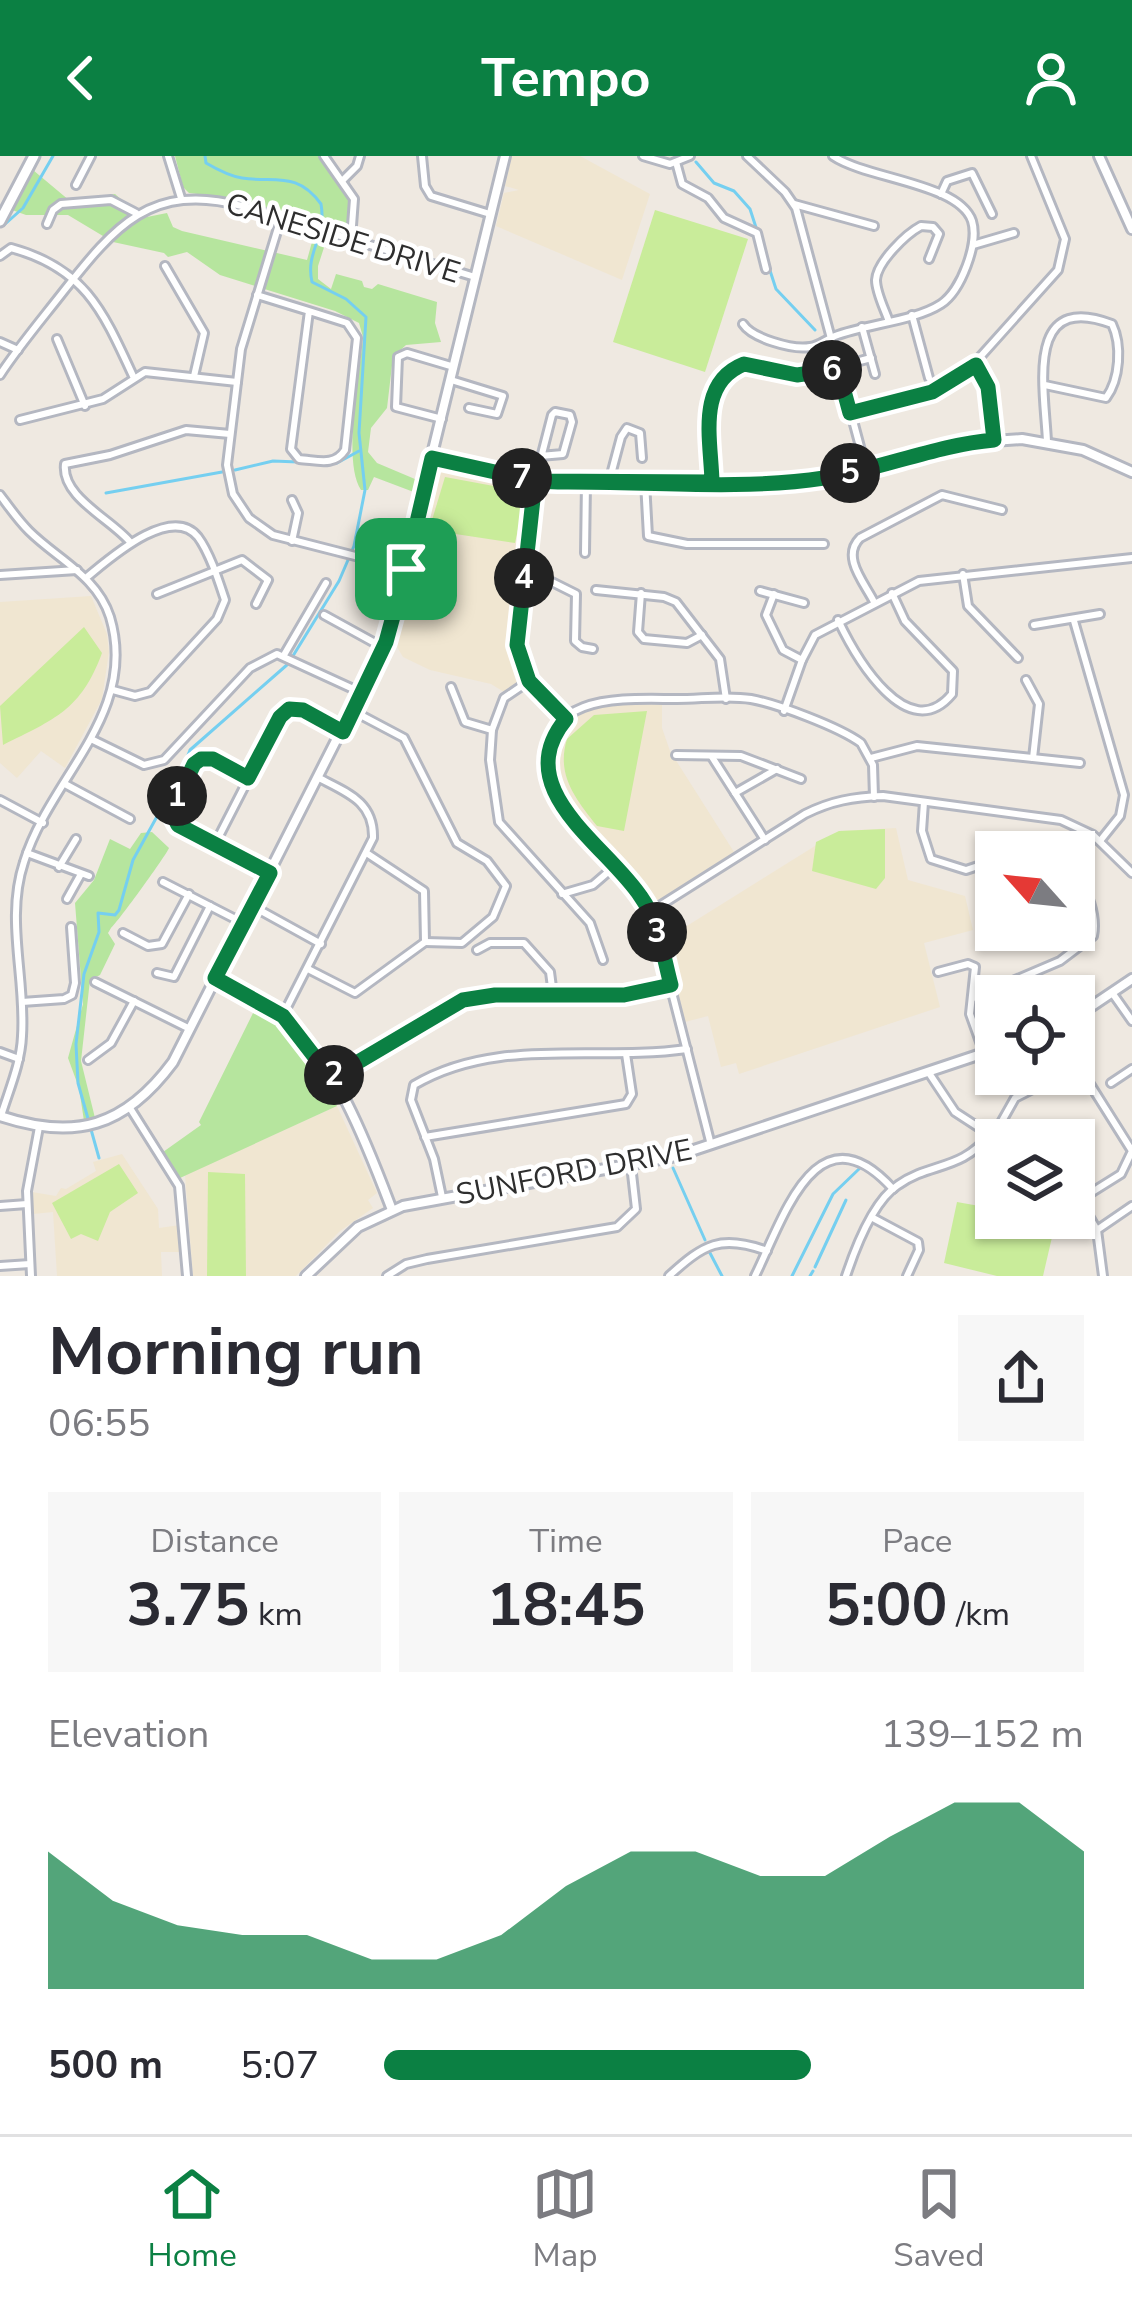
<!DOCTYPE html>
<html lang="en">
<head>
<meta charset="utf-8">
<style>
	body { margin:0; font-family:"Nunito Sans",sans-serif; background:#f7f7f7; color:#2b2b33; height:100vh; display:flex; flex-direction:column; font-size:45px; white-space:nowrap }
	* { box-sizing:border-box; margin:0 }
	p { font-size:39px; color:#7c7c81 }
	.icon { flex:none; width:66px; height:66px; fill:none; stroke:currentColor; stroke-width:2; stroke-linecap:round; stroke-linejoin:round }
	.map { position:relative; height:1120px; overflow:hidden }
	.details { display:flex; flex-direction:column; background:#fff; flex:1 }
	.details>* { flex:none }
	.needle { width:78px; rotate:297deg }
	.buttons { position:absolute; left:975px; top:675px; display:grid; gap:24px }
	.buttons a { display:grid; place-items:center; width:120px; height:120px; border-radius:0px; background:#fff; box-shadow:0 3px 9px #0004; font-size:60px }
	.pin { position:absolute; display:grid; place-items:center; width:102px; height:102px; color:#fff; margin:-51px; border-radius:24px; box-shadow:0 6px 18px #0006 }
	.km { position:absolute; width:60px; height:60px; margin:-30px; border-radius:50%; background:#222; color:#fff; font-size:33px; line-height:60px; text-align:center }
	.round { display:grid; place-items:center; flex:none; width:126px; height:126px; border-radius:0px; background:#f7f7f7 }
	.headline { display:flex; align-items:center; justify-content:space-between; height:204px; padding:0 48px }
	h1 { font-size:66px; font-weight:700; line-height:90px }
	.stats { display:grid; grid-template-columns:repeat(3,1fr); gap:18px; height:204px; padding:12px 48px }
	.stats div { display:grid; align-content:center; border-radius:0px; background:#f7f7f7; text-align:center }
	.stats b { font-size:60px; font-weight:700 }
	.stats small { font-size:33px; font-weight:400 }
	.stats p { font-size:33px }
	.chart { height:336px; padding:24px 48px }
	.chart p { display:flex; justify-content:space-between }
	.chart svg { width:100%; height:216px; margin-top:12px; fill:#0b8043; opacity:.7 }
	ul { padding:0 48px; list-style:none; font-size:39px }
	li { display:grid; grid-template-columns:192px 144px 1fr; align-items:center; height:90px }
	li i { height:30px; border-radius:15px; background:#0b8043 }
	header { display:flex; justify-content:space-between; align-items:center; height:156px; padding:0 48px; background:#0b8043; color:#fff; font-size:54px; font-weight:700 }
	.tabs { display:flex; justify-content:space-around; align-items:center; height:168px; border-top:3px solid #e1e1e2; background:#fff; font-size:33px; color:#7c7c81 }
	.tabs a { display:grid; justify-items:center; gap:6px }
	.tabs .selected { color:#0b8043 }
	.map>svg:first-child { display:block }
	.education { fill:#f0e6d1 }
	.green { fill:#b6e59e }
	.pitch { fill:#c9ec9a }
	.lines { fill:none; stroke-linecap:round; stroke-linejoin:round }
	.stream { stroke:#75cff0; stroke-width:3 }
	.minor-casing { stroke:#b4b7c1; stroke-width:12 }
	.tertiary-casing { stroke:#b4b7c1; stroke-width:14 }
	.secondary-casing { stroke:#b4b7c1; stroke-width:15 }
	.minor { stroke:#fff; stroke-width:6 }
	.tertiary { stroke:#fff; stroke-width:8 }
	.secondary { stroke:#fff; stroke-width:9 }
	.route-casing { stroke:#fff; stroke-width:24 }
	.route { stroke:#0b8043; stroke-width:15 }
	.labels { text-anchor:middle; stroke-width:9; stroke-linejoin:round; paint-order:stroke }
	.street-label { font-size:30px; fill:#2e2e2e; stroke:#fff }
</style>
</head>
<body>
<header><svg class="icon" aria-label="back" viewBox="0 0 24 24"><path d="M15 5l-7 7 7 7"/></svg>Tempo<svg class="icon" aria-label="person" viewBox="0 0 24 24"><circle cx="12" cy="8" r="4"/><path d="M4 21q1-7 8-7t8 7"/></svg></header>
<div class="map">
<svg width="1132" height="1120" viewBox="0 0 1132 1120">
	<rect width="100%" height="100%" fill="#efe9e1"/>
	<!-- education -->
	<g class="education">
		<path d="M512,0H580L650,38L622,124L496,70L504,37L519,34L505,30Z"/>
		<path d="M444,311L529,335L513,468V500L521,520L520,525L504,536L491,528L430,514L403,501L394,486L435,327Z"/>
		<path d="M91,440L107,478L109,496L102,543L65,612L41,595L17,622L0,607V446Z"/>
		<path d="M613,547H662V572L670,595L734,696L654,747L564,645L553,620L554,590L565,569L584,554Z"/>
		<path d="M896,672L908,724L965,740L973,774L924,787L940,851L739,918L736,907L721,911L708,860L685,866L666,783L839,675Z"/>
		<path d="M337,950L377,1037L368,1044L373,1052L340,1075L296,1120H193L185,1019Z"/>
		<path d="M122,998L158,1053L159,1072L180,1069L181,1096H161L162,1120H57L53,1056L33,1058L32,1036L56,1040L61,1032L66,1033L96,1015L93,1006Z"/>
	</g>
	<!-- green -->
	<g class="green">
		<path d="M175,0H319C338,23 361,45 345,76L330,73L318,110V123L331,133L336,118L362,125L364,131L372,133L378,128L437,146L435,167L441,186L406,189L393,201L387,252L371,272L368,296L377,307L422,326L419,338L374,321L368,334H361C342,305 360,217 363,181L359,167L335,155L220,119L187,96L168,101L164,97L113,86L68,59H26L12,54L33,14L70,45L115,38L142,62L167,57L173,71L182,75L307,104L317,68L224,41L189,37L183,31Z"/>
		<path d="M152,676L169,692C167,698 118,766 111,772L108,777L115,788L100,819L90,824L81,905L95,962L84,965L79,932L68,902L83,848L75,747L94,724L110,683L130,693L141,677Z"/>
		<path d="M257,849L298,882L337,950L180,1022L163,996L201,969L199,966Z"/>
	</g>
	<!-- pitch -->
	<g class="pitch">
		<path d="M655,54L748,83L705,216L613,186Z"/>
		<path d="M445,321L526,336L515,387L429,374Z"/>
		<path d="M84,471L102,497C81,554 55,563 3,589L0,550Z"/>
		<path d="M647,555L624,675L597,670C575,642 556,619 567,583L594,559Z"/>
		<path d="M885,673V722L876,733L812,715L816,686L839,675Z"/>
		<path d="M119,1008L138,1037L110,1056L98,1085L81,1078L71,1083L52,1047Z"/>
		<path d="M208,1016L245,1018L246,1120H207Z"/>
		<path d="M957,1046L996,1053V1062L1056,1064L1043,1120H997L944,1107Z"/>
	</g>
	<g class="lines">
		<!-- stream -->
		<g class="stream">
			<path d="M696,6L714,27L734,35L750,53L776,133L815,174"/>
			<path d="M4,69L23,52L53,0"/>
			<path d="M325,308L337,307L359,295"/>
			<path d="M235,314L273,305L298,306"/>
			<path d="M106,337L222,316"/>
			<path d="M99,1002L78,927L76,888L84,818L99,776L98,757L115,759L119,754L133,704L181,617L190,594L288,508L339,425L354,390L365,334L359,277L366,161L346,143L312,126C305,95 327,82 321,48C297,15 276,27 242,22C229,20 218,14 206,7L205,0"/>
			<path d="M673,1012L705,1084"/>
			<path d="M710,1097L722,1120"/>
			<path d="M815,1111L846,1044"/>
			<path d="M792,1120L833,1038L859,1013"/>
			<path d="M810,1120L813,1115"/>
		</g>
		<defs>
			<g id="minor">
				<path d="M168,0L181,42"/>
				<path d="M324,0L354,43L351,83"/>
				<path d="M422,0L425,30L431,40L490,58"/>
				<path d="M643,0L670,8L690,0"/>
				<path d="M747,0L785,36L796,52L866,313"/>
				<path d="M676,6L682,28L708,42L724,62L757,77L766,113"/>
				<path d="M343,24L357,10L360,0"/>
				<path d="M76,29L91,0"/>
				<path d="M941,38L947,25L972,17L992,58"/>
				<path d="M794,48L874,70"/>
				<path d="M281,62L241,193L227,309L233,338L249,362L273,379L406,413"/>
				<path d="M47,68L53,54L61,48L111,44L136,57"/>
				<path d="M973,89L1014,77"/>
				<path d="M0,100L11,92C85,112 103,155 133,220"/>
				<path d="M165,110L204,177L194,220"/>
				<path d="M257,139L309,155L291,293L299,303C317,304 334,311 345,294L357,182L347,167L309,155"/>
				<path d="M912,159L929,222"/>
				<path d="M888,163C884,152 876,136 876,124C877,106 906,78 921,70L933,71L939,78L929,103"/>
				<path d="M743,168C752,182 792,194 810,191C819,190 827,183 835,180C866,168 915,165 941,148C961,135 979,87 972,65C959,27 867,23 833,0"/>
				<path d="M862,171L875,218"/>
				<path d="M57,183L85,250"/>
				<path d="M0,186L18,194"/>
				<path d="M856,206L871,202"/>
				<path d="M976,209L988,231L994,283"/>
				<path d="M0,219C19,190 42,163 63,136C115,70 151,26 242,50L475,121"/>
				<path d="M451,224L503,240L497,258L469,252"/>
				<path d="M1045,229L1106,242C1120,223 1122,189 1112,168C1023,134 1045,235 1047,286"/>
				<path d="M850,257L921,240L963,220L1058,114L1065,83L1031,0"/>
				<path d="M442,263L396,251L398,201L407,197L454,211"/>
				<path d="M20,264L103,243L145,216L237,226"/>
				<path d="M540,300L563,298L572,266L570,259L555,256L552,259L535,325L517,489L529,525L566,563"/>
				<path d="M609,326L621,281L627,272L640,277L642,302"/>
				<path d="M645,326L648,380L687,388H824"/>
				<path d="M712,326C711,284 696,227 744,208L797,219L838,213"/>
				<path d="M0,339C9,351 18,364 29,375C57,403 97,420 110,461C139,558 50,621 24,706C5,763 26,822 22,880C21,907 9,934 1,960"/>
				<path d="M292,344L298,357L292,385"/>
				<path d="M130,386C111,363 61,341 65,308L110,299L186,274L230,278"/>
				<path d="M585,397L586,326"/>
				<path d="M963,418L968,450L1018,502"/>
				<path d="M0,419L77,414"/>
				<path d="M87,421C108,404 171,347 198,381C210,397 219,426 225,444L217,463L150,536L135,540L113,534"/>
				<path d="M524,422L550,425L576,438L575,485L582,491L593,493"/>
				<path d="M596,434L664,441L676,446L720,503L726,543"/>
				<path d="M760,435L804,447"/>
				<path d="M641,437L638,476L644,483L687,487L702,479"/>
				<path d="M157,438L242,404L268,424L256,448"/>
				<path d="M774,438L766,459L783,494L802,504"/>
				<path d="M874,446C864,426 841,401 860,382L942,339L1002,354"/>
				<path d="M324,459L384,492"/>
				<path d="M838,464C856,502 908,591 952,538L953,515L905,465L892,437"/>
				<path d="M1074,465L1124,639L1120,660L1100,685"/>
				<path d="M1034,469L1100,458"/>
				<path d="M284,499L326,427"/>
				<path d="M1026,524L1039,548L1033,602"/>
				<path d="M529,525L504,542L492,574L490,604L499,666L590,767L603,804"/>
				<path d="M451,531L465,566L492,574"/>
				<path d="M353,555L404,582L457,687L487,705L506,730L493,761L462,787L425,786"/>
				<path d="M784,555L802,504L815,479L919,425L1132,402"/>
				<path d="M91,583L144,609L164,604L250,512L277,498L362,537"/>
				<path d="M676,599L741,600L801,623"/>
				<path d="M712,601L765,684"/>
				<path d="M871,602L917,590L1080,607"/>
				<path d="M248,622L213,603H201C187,615 171,644 173,662L178,669L270,717"/>
				<path d="M65,628L130,663"/>
				<path d="M735,637L777,613"/>
				<path d="M0,644L43,667"/>
				<path d="M924,646L922,675L931,703L966,714L996,704"/>
				<path d="M215,688L282,557L298,552L343,576"/>
				<path d="M27,697L89,720"/>
				<path d="M988,709L996,733"/>
				<path d="M59,711L76,683"/>
				<path d="M163,726L243,767"/>
				<path d="M562,738L593,729L615,710"/>
				<path d="M67,743L81,718"/>
				<path d="M1074,745L1087,738"/>
				<path d="M263,756L321,788"/>
				<path d="M650,756L805,658C831,645 853,641 883,640L1061,664L1093,679L1132,717"/>
				<path d="M123,777L148,790L162,788L189,738"/>
				<path d="M985,777L1011,774"/>
				<path d="M477,794L490,787H524L550,816L553,839"/>
				<path d="M308,813L355,837L425,786L424,735L368,698"/>
				<path d="M938,816L968,808L975,811L970,858L984,897"/>
				<path d="M157,817L174,821L210,750"/>
				<path d="M95,826L190,873"/>
				<path d="M1113,838L1132,865"/>
				<path d="M973,842L1060,805L1093,780C1097,761 1088,732 1074,718"/>
				<path d="M22,846L64,843L72,839L75,827L71,771"/>
				<path d="M283,859L373,682C374,646 348,637 319,622"/>
				<path d="M0,896L19,903"/>
				<path d="M88,904L111,887L134,845"/>
				<path d="M929,917L955,956L998,984"/>
				<path d="M1074,917L1088,925L1132,995L1121,1018L1081,1043"/>
				<path d="M331,922L463,845L495,839H624L670,829"/>
				<path d="M1111,927L1132,913"/>
				<path d="M130,952L179,1030L187,1120"/>
				<path d="M425,981L626,948L632,938L626,898"/>
				<path d="M993,981L1015,942L1062,918"/>
				<path d="M711,989L653,762C631,714 552,663 547,615C540,535 625,543 677,543C701,543 728,539 751,543C778,548 839,571 861,587L873,609L874,641"/>
				<path d="M1074,1034L1097,1074L1103,1120"/>
				<path d="M442,1041L434,1003L411,944L414,929C497,880 596,906 687,893"/>
				<path d="M0,1050L27,1048"/>
				<path d="M873,1062L918,1086L919,1094L907,1120"/>
				<path d="M1097,1074L1132,1050"/>
				<path d="M0,1110L30,1108"/>
				<path d="M31,1120L27,1035L39,971"/>
				<path d="M387,1120L406,1108L427,1103L617,1071L636,1053L631,1009"/>
				<path d="M669,1120C704,1088 721,1078 767,1095"/>
				<path d="M755,1120C784,1061 817,949 893,1033"/>
				<path d="M846,1120C855,1093 873,1045 898,1029C931,1006 961,1015 989,979"/>
			</g>
			<g id="tertiary">
				<path d="M1099,0L1132,73"/>
				<path d="M432,302L535,325L795,324L845,318L964,287L1022,283L1083,294L1132,316"/>
				<path d="M215,822C237,833 262,843 281,858C335,902 368,991 392,1054"/>
				<path d="M1074,862L1132,823"/>
				<path d="M0,960C75,985 125,971 173,906L386,486L505,0"/>
				<path d="M306,1120L358,1071L403,1050L676,1000L996,893"/>
			</g>
			<path id="secondary" d="M0,65L34,0"/>
		</defs>
		<!-- minor casing -->
		<use href="#minor" class="minor-casing"/>
		<!-- tertiary casing -->
		<use href="#tertiary" class="tertiary-casing"/>
		<!-- secondary casing -->
		<use href="#secondary" class="secondary-casing"/>
		<!-- minor -->
		<use href="#minor" class="minor"/>
		<!-- tertiary -->
		<use href="#tertiary" class="tertiary"/>
		<!-- secondary -->
		<use href="#secondary" class="secondary"/>
	</g>
	<g class="lines">
		<defs>
			<path id="route" d="M406,413L386,486L343,576L303,554L289,553L280,561L248,622L213,603H201L194,608L171,656L178,669L270,717L215,822L283,860L331,922L463,844L495,839H624L671,829C663,799 659,766 641,741C606,688 508,633 566,563L529,525L517,489L535,325L558,326C645,325 738,335 824,322C882,313 936,289 994,284L988,231L976,209L932,236L850,257L838,213L797,219L744,208C696,227 711,284 712,326L535,325L432,302L406,413"/>
		</defs>
		<!-- route casing -->
		<use href="#route" class="route-casing"/>
		<!-- route -->
		<use href="#route" class="route"/>
	</g>
	<g class="labels">
		<!-- street labels -->
		<g class="street-label">
			<text transform="translate(343 82) rotate(17)" y="10">CANESIDE DRIVE</text>
			<text transform="translate(574 1016) rotate(-11)" y="10">SUNFORD DRIVE</text>
		</g>
	</g>
</svg>
<div class="buttons">
<a><svg class="needle" viewBox="-14 -14 28 28"><path d="M0-13l5 13h-10z" fill="#e53935"/><path d="M0 13l5-13h-10z" fill="#7c7c81"/></svg></a>
<a><svg class="icon" aria-label="locate" viewBox="0 0 24 24"><circle cx="12" cy="12" r="6"/><path d="M12 2v4M12 18v4M2 12h4M18 12h4"/></svg></a>
<a><svg class="icon" aria-label="layers" viewBox="0 0 24 24"><path d="M12 4l9 5-9 5-9-5zM3 14l9 5 9-5"/></svg></a>
</div>
<div class="pin" style="left:406px;top:413px;background:#1e9e55"><svg class="icon" aria-label="arrive" viewBox="0 0 24 24"><path d="M6 21V4h12l-3 4 3 4H6"/></svg></div>
<b class="km" style="left:177px;top:640px">1</b>
<b class="km" style="left:334px;top:919px">2</b>
<b class="km" style="left:657px;top:776px">3</b>
<b class="km" style="left:524px;top:422px">4</b>
<b class="km" style="left:850px;top:317px">5</b>
<b class="km" style="left:832px;top:214px">6</b>
<b class="km" style="left:522px;top:322px">7</b>
</div>
<section class="details">
<div class="headline"><div><h1>Morning run</h1><p>06:55</p></div><a class="round"><svg class="icon" aria-label="share" viewBox="0 0 24 24"><path d="M12 15V3M7 8l5-5 5 5M5 13v7h14v-7"/></svg></a></div>
<div class="stats">
<div><p>Distance</p><b>3.75<small> km</small></b></div>
<div><p>Time</p><b>18:45</b></div>
<div><p>Pace</p><b>5:00<small> /km</small></b></div>
</div>
<div class="chart"><p><span>Elevation</span>139–152 m</p>
<svg viewBox="0 0 160 44" preserveAspectRatio="none"><path d="M0 44V16L10 26L20 31L30 33L40 33L50 38L60 38L70 33L80 23L90 16L100 16L110 21L120 21L130 13L140 6L150 6L160 16V44z"/></svg>
</div>
<ul>
<li><b>500 m</b>5:07<i style="width:61%"></i></li>
</ul>
</section>
<nav class="tabs">
<a class="selected"><svg class="icon" aria-label="home" viewBox="0 0 24 24"><path d="M3 11l9-7 9 7M6 9v11h12V9"/></svg>Home</a>
<a><svg class="icon" aria-label="map" viewBox="0 0 24 24"><path d="M3 6l6-2 6 2 6-2v14l-6 2-6-2-6 2zM9 4v14M15 6v14"/></svg>Map</a>
<a><svg class="icon" aria-label="saved" viewBox="0 0 24 24"><path d="M7 4h10v16l-5-4-5 4z"/></svg>Saved</a>
</nav>
</body>
</html>
